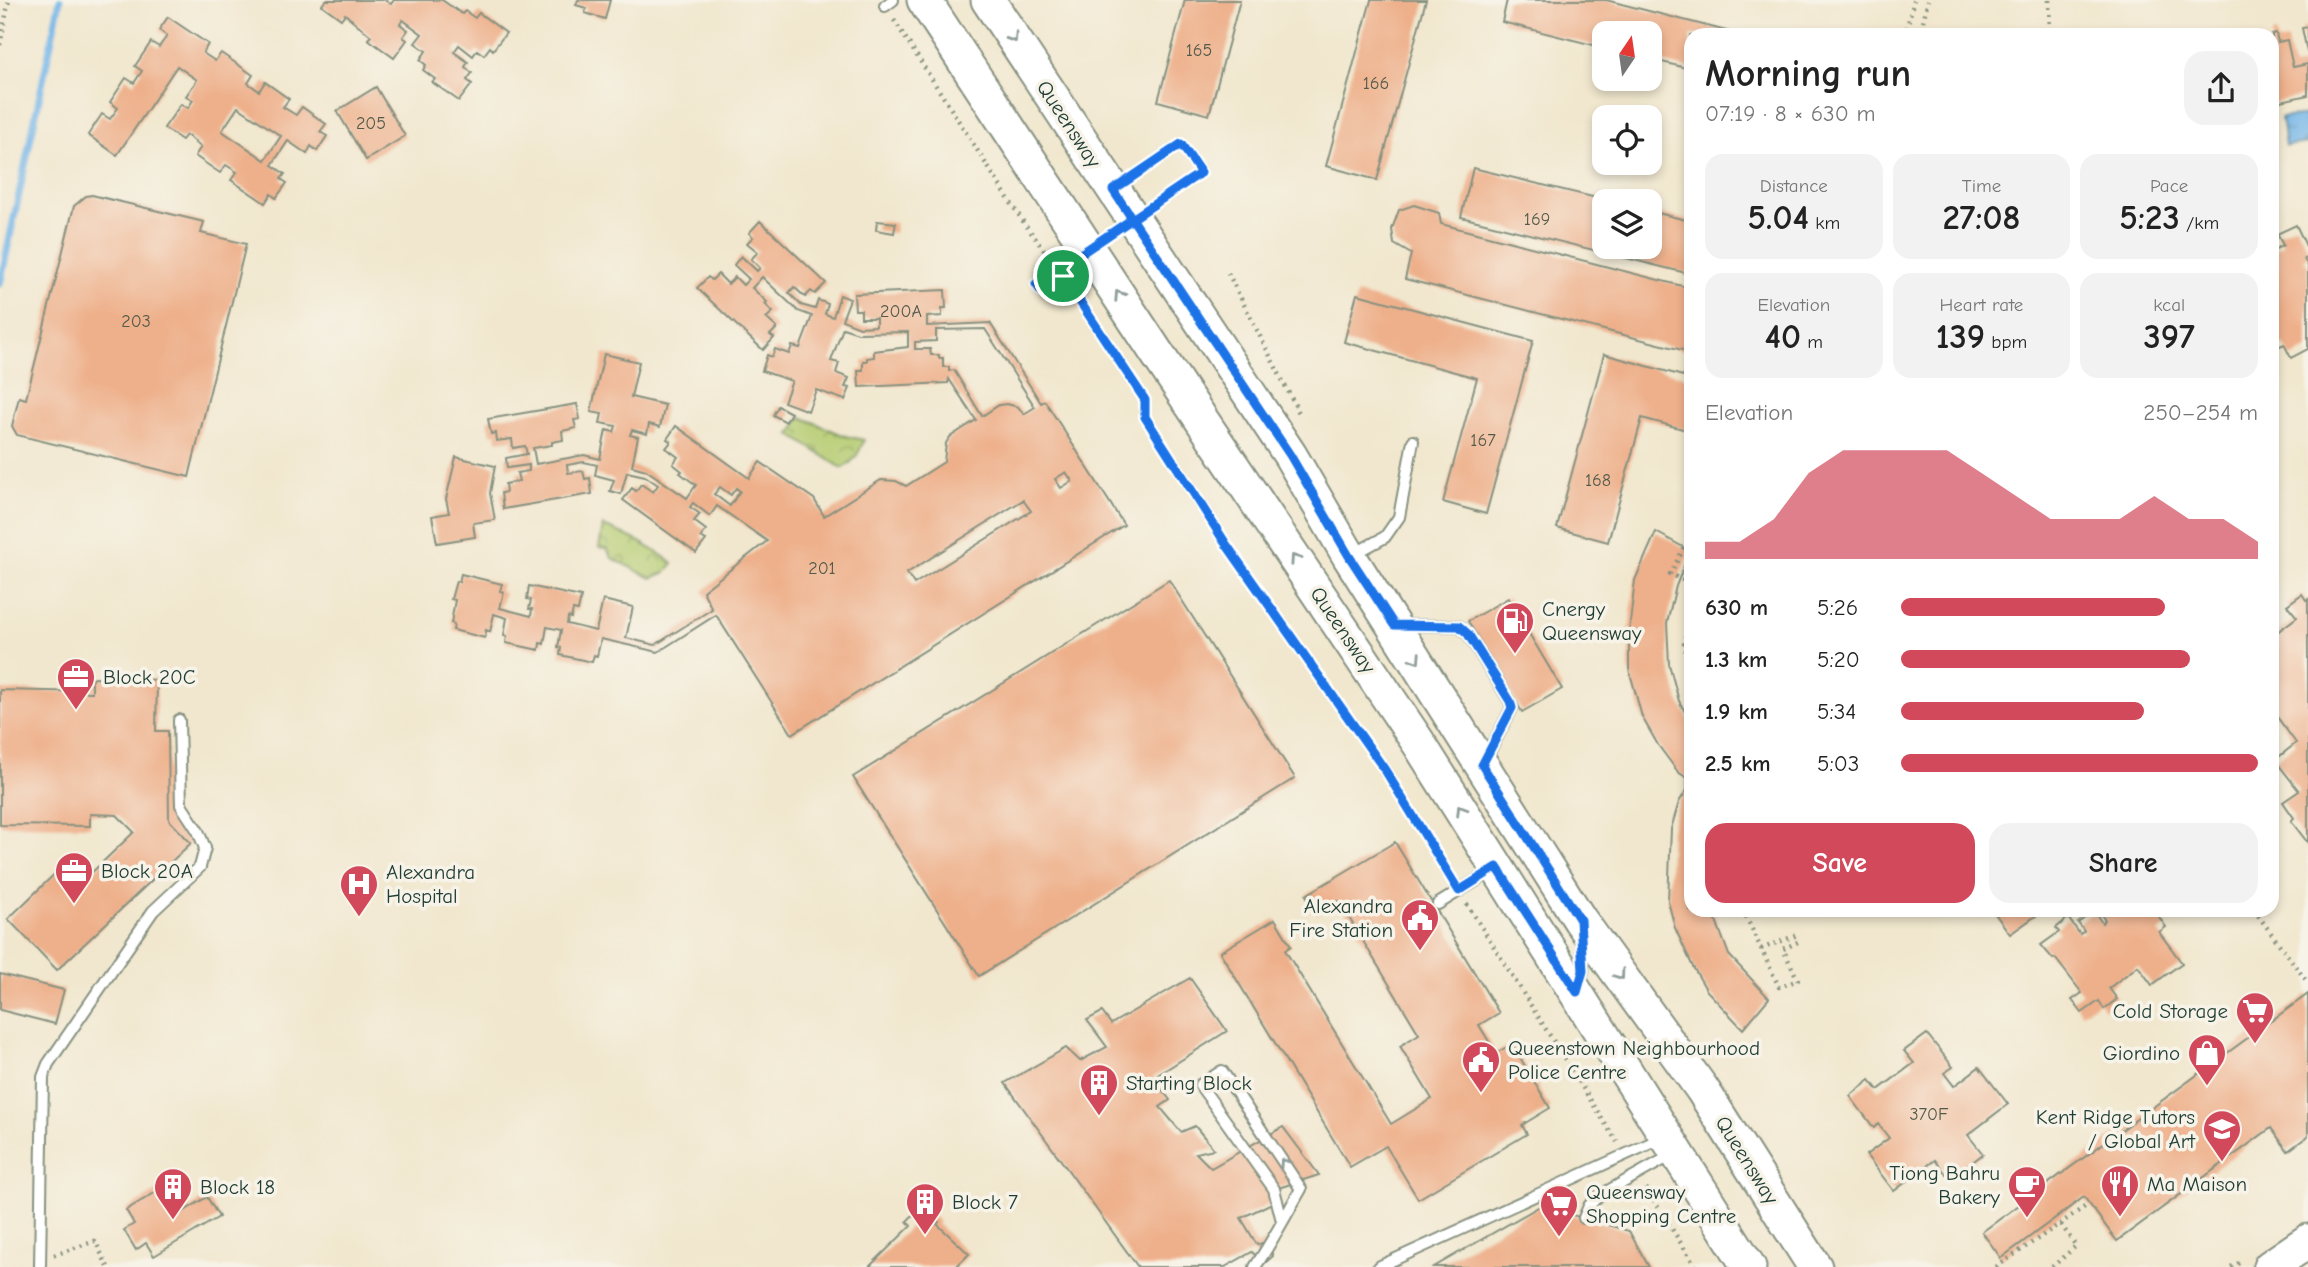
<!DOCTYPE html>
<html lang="en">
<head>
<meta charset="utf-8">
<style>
	body { margin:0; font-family:"Comic Neue",sans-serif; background:#f2f2f2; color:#222; height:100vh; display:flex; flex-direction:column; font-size:26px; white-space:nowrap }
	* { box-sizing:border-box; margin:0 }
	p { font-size:23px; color:#767676 }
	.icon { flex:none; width:38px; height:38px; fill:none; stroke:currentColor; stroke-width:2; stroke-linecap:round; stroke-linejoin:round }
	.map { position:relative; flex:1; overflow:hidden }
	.sheet { position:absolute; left:1684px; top:28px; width:595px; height:889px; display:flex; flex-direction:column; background:#fff; border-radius:21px; box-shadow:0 4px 10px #0003 }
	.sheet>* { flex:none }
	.needle { width:46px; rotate:13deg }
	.tools { position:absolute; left:1592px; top:21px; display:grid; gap:14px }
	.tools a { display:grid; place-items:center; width:70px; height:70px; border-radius:14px; background:#fff; box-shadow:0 4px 10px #0003; font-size:35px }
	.pin { position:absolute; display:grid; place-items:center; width:60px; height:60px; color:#fff; margin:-30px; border:4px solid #fff; border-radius:50%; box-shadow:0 2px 7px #0007 }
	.round { display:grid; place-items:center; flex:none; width:74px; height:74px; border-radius:21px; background:#f2f2f2 }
	.summary { display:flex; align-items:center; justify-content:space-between; height:119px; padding:0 21px }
	h1 { font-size:38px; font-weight:700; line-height:52px }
	.figures { display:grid; grid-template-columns:repeat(3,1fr); gap:10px; height:119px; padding:7px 21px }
	.figures div { display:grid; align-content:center; border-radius:18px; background:#f2f2f2; text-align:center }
	.figures b { font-size:35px; font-weight:700 }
	.figures small { font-size:19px; font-weight:400 }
	.figures p { font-size:19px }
	.chart { height:196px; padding:14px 21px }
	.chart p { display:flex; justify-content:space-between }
	.chart svg { width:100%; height:126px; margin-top:7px; fill:#d1495b; opacity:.7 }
	.primary-button { display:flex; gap:14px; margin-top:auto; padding:14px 21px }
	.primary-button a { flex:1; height:80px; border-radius:21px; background:#d1495b; color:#fff; font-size:28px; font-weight:700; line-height:80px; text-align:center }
	.primary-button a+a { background:#f2f2f2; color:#222 }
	ul { padding:0 21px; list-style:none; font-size:23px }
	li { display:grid; grid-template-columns:112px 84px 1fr; align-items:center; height:52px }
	li i { height:18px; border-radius:9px; background:#d1495b }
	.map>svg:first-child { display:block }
	.park { fill:url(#park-crowns); stroke:#6a8452; stroke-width:2 }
	.water { fill:url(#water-ripples); stroke:#48798e; stroke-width:2 }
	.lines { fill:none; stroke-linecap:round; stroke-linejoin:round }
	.stream { stroke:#72b5e8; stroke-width:7 }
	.building { fill:#eeb08b; fill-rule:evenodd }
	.lane-casing { stroke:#889281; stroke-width:14 }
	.primary-casing { stroke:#889281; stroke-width:37 }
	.path { stroke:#889281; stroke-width:4.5; stroke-dasharray:2 5; stroke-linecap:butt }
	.lane { stroke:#fff; stroke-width:10 }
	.primary { stroke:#fff; stroke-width:33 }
	.path-bridge { stroke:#889281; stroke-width:4.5; stroke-dasharray:2 5; stroke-linecap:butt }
	.oneway { stroke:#8f9e9a }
	.route-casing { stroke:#fff; stroke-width:14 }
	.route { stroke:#1a73e8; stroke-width:9 }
	.labels { text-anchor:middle; stroke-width:7; stroke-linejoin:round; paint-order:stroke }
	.number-label { font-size:18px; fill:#535a4a }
	.street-label { font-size:21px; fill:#1f3d34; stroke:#f7f3e8 }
	.poi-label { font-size:21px; fill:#1f3d34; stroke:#f7f3e8; text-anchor:start }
</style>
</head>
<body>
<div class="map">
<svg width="2308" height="1267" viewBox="0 0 2308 1267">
	<defs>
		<pattern id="park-crowns" width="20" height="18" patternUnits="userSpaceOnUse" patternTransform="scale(1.75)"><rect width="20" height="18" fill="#b5cc71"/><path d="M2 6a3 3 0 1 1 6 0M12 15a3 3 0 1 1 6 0" fill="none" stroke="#93a75e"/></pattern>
		<pattern id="water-ripples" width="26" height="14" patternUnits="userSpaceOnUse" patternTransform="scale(1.75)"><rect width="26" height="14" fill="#72b5e8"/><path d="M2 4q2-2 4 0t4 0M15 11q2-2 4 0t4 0" fill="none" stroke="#5d94bd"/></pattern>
	</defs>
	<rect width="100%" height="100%" fill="#f7f3e8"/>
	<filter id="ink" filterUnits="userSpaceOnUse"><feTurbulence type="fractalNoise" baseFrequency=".0143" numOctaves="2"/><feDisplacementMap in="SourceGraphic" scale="14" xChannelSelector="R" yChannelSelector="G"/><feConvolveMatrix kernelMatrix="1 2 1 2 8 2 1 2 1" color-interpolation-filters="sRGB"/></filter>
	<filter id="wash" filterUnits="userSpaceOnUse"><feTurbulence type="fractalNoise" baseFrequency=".00686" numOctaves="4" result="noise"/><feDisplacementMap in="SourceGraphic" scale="28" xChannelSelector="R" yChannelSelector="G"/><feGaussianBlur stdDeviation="1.57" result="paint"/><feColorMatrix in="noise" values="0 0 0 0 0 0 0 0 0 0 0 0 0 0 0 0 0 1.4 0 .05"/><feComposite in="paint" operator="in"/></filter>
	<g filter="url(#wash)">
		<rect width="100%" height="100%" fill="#f1e7ce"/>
		<!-- park -->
		<g class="park">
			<path d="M801,417L845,436L864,440C859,453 854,462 842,468L791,435Z"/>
			<path d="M603,526C629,535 651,547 673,563L665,573L651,578L612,558L607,549L599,548Z"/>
		</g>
		<!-- water -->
		<path class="water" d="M2308,115V143L2285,146L2281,118Z"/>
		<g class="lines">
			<!-- stream -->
			<path class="stream" d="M0,284L60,0"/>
		</g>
		<g id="blocks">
			<!-- building -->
			<g class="building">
				<path d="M326,0H385L391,4L394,0H442L462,14L465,11L475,18L479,13L506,33L493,50L490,47L484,55L477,50L473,56L459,45L454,52L468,62L465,67L472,73L467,80L472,84L459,101L432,82L435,79L423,70L426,65L420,60L426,51L415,43L422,34L403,20L400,24L408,30L403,37L407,40L394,58L368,39L371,36L345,14L341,19L322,5Z"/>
				<path d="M578,0H610L605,19L585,13L586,8L576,5Z"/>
				<path d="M1185,0H1240L1209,115L1158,101Z"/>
				<path d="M1371,0H1426L1377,180L1326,166Z"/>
				<path d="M1507,0H1606L1742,35H1690V69L1650,59V33H1605V48L1502,22Z"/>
				<path d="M168,17L208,44L203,53L215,61L221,53L253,75L248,83L259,91L265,82L289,99L283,107L296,115L302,107L326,124L320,132L327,136L317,151L311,146L307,154L288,141L272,165L285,174L281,179L287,183L276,198L271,194L265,203L231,180L237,172L226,165L220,173L195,156L201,147L195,143L196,142L186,135L182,140L164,128L181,104L188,108L193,100L186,96L197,80L177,66L117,155L88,135L102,114L110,119L118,108L110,102L126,78L134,83L142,71L135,66L151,42L159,47L167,36L159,30ZM238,107L281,136L265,160L222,131Z"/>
				<path d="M2308,27V52H2307L2302,28Z"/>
				<path d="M2276,33L2278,42L2287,40L2293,67L2308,64V95L2272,103V34Z"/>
				<path d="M376,87L405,136L366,160L337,111Z"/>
				<path d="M1473,168L1605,200V247H1650V211L1690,221V274L1461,217Z"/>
				<path d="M92,195L204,222L201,233L246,244L189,477L17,435L12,426L19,397L26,399L74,206L86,196Z"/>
				<path d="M1414,205L1439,213L1441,224L1690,288V352L1405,279L1411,254L1394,244L1392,229L1399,210Z"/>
				<path d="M760,221L826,283L815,294L811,291L805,297L794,287L789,293L801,305L815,309L818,300L828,304L825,314L833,317L840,295L850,299L842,320L860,327L876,326V318H861V310H855L854,294L945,290L946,308H942V316L927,317V326L990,323L1041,403L1045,401L1124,525L792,734L716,615L658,652L601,639L597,656L594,655L592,662L560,655L561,648L558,647L561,630L547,627L544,644L540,643L539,650L506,643L507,636L504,635L507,618L494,614L490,632L486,630L485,638L453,630L454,624L451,623L455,600L451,599L456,581L459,582L461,574L502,584L500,591L504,592L500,608L531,616L532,609H529L531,600L527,599L529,586L581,597L578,611L573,610L571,618L568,617L567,624L596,631L603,600L633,607L626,638L655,645L712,609L703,591L767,541L717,506L710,516L693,503L690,507L700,514L694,521L706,530L701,537L706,540L696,553L623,500L632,488L636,491L641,484L653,492L658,485L645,476L627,472L621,494L610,491L614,480L595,475L597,465L584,462L567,465L568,473L583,471L585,479L590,478L592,494L503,509L501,493L506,492L505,484L519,481L517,473L529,471V465L507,468L506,458L527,454L525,446L513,448L512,439L497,441L496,433L491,434L488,419L577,404L580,419L574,420L576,428L562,431L563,440L552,442V445L533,448L536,464L584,455L600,459L606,430L614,432L616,426L600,423L602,414L591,412L604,354L639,362L631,397L665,405L660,427L649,424L647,434L632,430L630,435L638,437L632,466L646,470L687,498L696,485L680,473L682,471L673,464L678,457L666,448L671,442L667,439L676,426L749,478L760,462L814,499L824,516L881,480L896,481L906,486L944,462L946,443L950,437L976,420L949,379L948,383L859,387L858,370H863V361H867V358L874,357V351L908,347V332L858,333L843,328L831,361L839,363L836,373L849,378L845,387L850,388L845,400L816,390L808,411L784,402L792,381L762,371L767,355L772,357L775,349L789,354L792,346L800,348L812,316L798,311L762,277L752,288L767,302L765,304L773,312L766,318L777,328L770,335L774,338L763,350L697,288L708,277L712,280L718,274L728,284L735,277L743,285L749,279L734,265L741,256L757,271L760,268L751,259L758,252L747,243L753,237L749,233ZM985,329L1035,407L1024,414L1018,407L1007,404L999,405L982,416L954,370L949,371V367H943V358H939V355H931L930,349H915V342L936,341V330ZM1066,472L1072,481L1061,488L1055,479ZM720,487L731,495L736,488L740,491L730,506L714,494ZM1023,500L1031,511L914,584L907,573Z"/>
				<path d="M877,221L896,223L894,233L876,230Z"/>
				<path d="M2296,225L2308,250V257L2304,259L2308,266V349L2291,358L2284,344L2272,350V251L2283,245L2277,234Z"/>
				<path d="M1357,294L1533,341L1486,514L1443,502L1477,378L1344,342Z"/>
				<path d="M1604,354L1690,378V431L1642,418L1608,542L1557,528Z"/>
				<path d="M778,406L791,413L786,422L773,415Z"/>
				<path d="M456,457L495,466L490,493L495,520L473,523L475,537L437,543L432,516L449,513L446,499Z"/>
				<path d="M1656,532L1690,551L1676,586L1667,623L1669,664L1679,701L1690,721V910H1712L1729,955L1769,998L1743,1029L1707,991L1693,967L1675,928L1668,901L1671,829L1679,802L1687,790V778L1678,772L1658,745L1642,717L1629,669V631L1635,580Z"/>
				<path d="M1169,580L1295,778L979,976L853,777Z"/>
				<path d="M2302,594L2306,600L2308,599V843L2291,821L2294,818L2283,802L2299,791L2275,760L2296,743L2272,710V636L2297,617L2287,605Z"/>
				<path d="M1508,598L1562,689L1522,712L1468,621Z"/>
				<path d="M92,678L157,680L156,731H168L169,820L191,843L57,970L8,919L68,861L85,879L134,832L117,815L90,814V826L0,825V690L92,692Z"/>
				<path d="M1395,842L1499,1013L1479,1025L1496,1053L1512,1044L1550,1108L1522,1125L1527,1134L1418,1199L1386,1146L1350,1167L1220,952L1275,919L1291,946L1285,950L1391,1124L1432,1099L1400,1046L1419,1034L1339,901L1317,914L1306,895Z"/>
				<path d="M2004,910H2033L2037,915L2010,934L1996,915Z"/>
				<path d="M2097,910H2154L2166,927L2159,932L2182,963L2152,985L2138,966L2109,988L2117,999L2104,1009L2099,1001L2082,1013L2072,1000L2082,993L2055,958L2053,959L2041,945L2059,932L2056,928L2068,918L2080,934L2084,931L2078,923L2094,911L2102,923L2105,920Z"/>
				<path d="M0,974L64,990L55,1024L0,1010Z"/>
				<path d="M1190,978L1227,1031L1153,1078L1170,1100L1160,1107L1181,1132L1195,1126L1214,1149L1196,1153L1211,1168L1283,1127L1319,1175L1269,1191L1272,1203L1241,1218L1257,1245L1267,1241L1273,1256L1264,1264L1252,1252L1225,1267H1138L1005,1083L1066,1048L1080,1061L1107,1047L1087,1020L1102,1012L1111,1024Z"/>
				<path d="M2308,994V1136L2288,1151L2271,1128L2117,1241L2084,1197L2001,1258L1982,1232Z"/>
				<path d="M1927,1034L1953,1067L1944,1073L1954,1086L1979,1067L2008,1104L1968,1135L1983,1154L1950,1179L1935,1160L1894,1191L1866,1155L1889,1138L1878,1124L1874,1128L1850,1096L1870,1080L1878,1090L1914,1063L1904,1051Z"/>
				<path d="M158,1191L173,1218L207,1197L219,1217L154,1256L146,1243L136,1250L124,1230L134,1224L126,1210Z"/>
				<path d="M923,1205L939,1222L937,1224L969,1254L956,1267H869L911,1226L907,1221Z"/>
				<path d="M1540,1206L1629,1231L1649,1267H1434Z"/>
			</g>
		</g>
	</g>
	<g filter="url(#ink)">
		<use href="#blocks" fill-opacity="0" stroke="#889281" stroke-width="2"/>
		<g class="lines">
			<defs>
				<g id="lane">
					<path d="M885,6L893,0"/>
					<path d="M1352,555L1385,537L1399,517L1413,441"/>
					<path d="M1401,625L1459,626L1468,634L1510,701L1512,708L1485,760"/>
					<path d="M1438,904L1495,869"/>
					<path d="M1579,983L1583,971L1582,940"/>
					<path d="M1584,1218L1589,1206L1597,1197L1672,1155"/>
					<path d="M40,1267L43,1077L48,1064L153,911L200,867L205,848L198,831L181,805L179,720"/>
					<path d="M1255,1267C1272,1242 1286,1215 1301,1189L1222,1071L1200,1085L1274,1189L1282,1221"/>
					<path d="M1378,1267L1662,1138"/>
				</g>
				<g id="primary">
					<path d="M924,0L1156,352L1418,742L1749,1267"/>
					<path d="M988,0L1290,455L1349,556L1580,920L1702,1089L1815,1267"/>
					<path d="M2270,1267L2308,1241"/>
				</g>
			</defs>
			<!-- lane casing -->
			<use href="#lane" class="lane-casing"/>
			<!-- primary casing -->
			<use href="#primary" class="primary-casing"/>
			<!-- path -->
			<g class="path">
				<path d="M2049,0L2050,35"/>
				<path d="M894,20L1022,220L1063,276L1145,400V417L1226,544L1385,770L1452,878"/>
				<path d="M1905,35L1914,0"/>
				<path d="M1920,35L1928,0"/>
				<path d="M0,45L9,0"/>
				<path d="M1135,175L1181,144L1201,173L1190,181"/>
				<path d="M1057,270L1036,284L1041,291L1063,276"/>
				<path d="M1228,273L1299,413"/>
				<path d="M1684,548L1670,574L1690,583"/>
				<path d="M1690,608L1684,644L1690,668"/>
				<path d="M1467,904L1617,1142"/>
				<path d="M1743,910L1779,987L1798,980L1783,949L1800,941"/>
				<path d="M2254,910L2308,983"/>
				<path d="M1761,949L1797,935"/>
				<path d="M1646,1188L1696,1267"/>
				<path d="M54,1255L95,1241L108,1267"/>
				<path d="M1996,1267L2089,1204"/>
				<path d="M2052,1267L2076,1246L2060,1223"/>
				<path d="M2231,1267L2243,1261"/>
			</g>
			<!-- lane -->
			<use href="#lane" class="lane"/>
			<!-- primary -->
			<use href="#primary" class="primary"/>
			<!-- path-bridge -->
			<path class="path-bridge" d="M1057,270L1190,181"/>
		</g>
		<!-- one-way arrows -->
		<defs><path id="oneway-chevron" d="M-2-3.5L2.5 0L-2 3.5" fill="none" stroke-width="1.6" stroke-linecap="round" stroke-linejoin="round" transform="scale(1.75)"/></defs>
		<g class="oneway">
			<use href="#oneway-chevron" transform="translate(1013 38) rotate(57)"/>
			<use href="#oneway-chevron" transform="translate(1119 295) rotate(-123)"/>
			<use href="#oneway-chevron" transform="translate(1295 559) rotate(-124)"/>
			<use href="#oneway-chevron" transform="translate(1416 659) rotate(57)"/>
			<use href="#oneway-chevron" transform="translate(1461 810) rotate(-122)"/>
			<use href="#oneway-chevron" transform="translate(1620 975) rotate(54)"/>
			<use href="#oneway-chevron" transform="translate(1284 1163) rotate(-124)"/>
		</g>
	</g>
	<g class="lines" filter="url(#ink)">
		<defs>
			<path id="route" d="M1063,276L1145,400V417L1226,544L1385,770L1459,891L1497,867L1577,992L1583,971L1580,920L1482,765L1512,708L1510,701L1468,634L1459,626L1394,625L1349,556L1290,455L1113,190L1181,144L1201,173L1190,180L1036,284L1041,291L1063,276"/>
		</defs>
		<!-- route casing -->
		<use href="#route" class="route-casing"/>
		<!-- route -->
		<use href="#route" class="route"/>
	</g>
	<!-- icons -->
	<defs>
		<symbol id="fuel-pin" viewBox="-11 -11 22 30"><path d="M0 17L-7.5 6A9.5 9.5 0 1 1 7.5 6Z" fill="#d1495b" stroke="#f7f3e8"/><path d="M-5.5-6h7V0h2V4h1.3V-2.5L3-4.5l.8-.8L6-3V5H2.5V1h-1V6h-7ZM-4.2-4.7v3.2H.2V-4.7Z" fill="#fff"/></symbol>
		<symbol id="office-pin" viewBox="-11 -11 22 30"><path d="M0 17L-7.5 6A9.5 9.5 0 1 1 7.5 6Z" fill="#d1495b" stroke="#f7f3e8"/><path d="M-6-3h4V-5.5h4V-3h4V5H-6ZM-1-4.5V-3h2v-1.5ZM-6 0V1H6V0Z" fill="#fff"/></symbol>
		<symbol id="hospital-pin" viewBox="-11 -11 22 30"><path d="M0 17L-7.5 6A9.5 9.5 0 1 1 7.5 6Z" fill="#d1495b" stroke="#f7f3e8"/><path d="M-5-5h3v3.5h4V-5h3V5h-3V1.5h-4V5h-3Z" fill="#fff"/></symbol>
		<symbol id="civic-pin" viewBox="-11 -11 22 30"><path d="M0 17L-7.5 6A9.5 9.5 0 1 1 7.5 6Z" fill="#d1495b" stroke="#f7f3e8"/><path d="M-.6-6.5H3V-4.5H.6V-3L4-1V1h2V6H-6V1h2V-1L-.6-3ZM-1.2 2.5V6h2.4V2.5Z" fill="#fff"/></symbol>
		<symbol id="supermarket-pin" viewBox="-11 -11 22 30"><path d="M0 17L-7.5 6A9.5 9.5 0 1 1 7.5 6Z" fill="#d1495b" stroke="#f7f3e8"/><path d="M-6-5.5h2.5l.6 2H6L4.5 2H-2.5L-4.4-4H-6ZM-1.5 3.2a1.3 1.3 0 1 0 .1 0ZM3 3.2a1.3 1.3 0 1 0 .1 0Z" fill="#fff"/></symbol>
		<symbol id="shop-pin" viewBox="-11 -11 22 30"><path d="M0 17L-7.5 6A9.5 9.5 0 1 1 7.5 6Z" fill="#d1495b" stroke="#f7f3e8"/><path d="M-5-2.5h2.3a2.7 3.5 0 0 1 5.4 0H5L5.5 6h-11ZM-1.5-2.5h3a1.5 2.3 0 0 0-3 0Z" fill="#fff"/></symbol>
		<symbol id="building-pin" viewBox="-11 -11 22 30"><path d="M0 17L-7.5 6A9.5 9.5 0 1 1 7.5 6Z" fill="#d1495b" stroke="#f7f3e8"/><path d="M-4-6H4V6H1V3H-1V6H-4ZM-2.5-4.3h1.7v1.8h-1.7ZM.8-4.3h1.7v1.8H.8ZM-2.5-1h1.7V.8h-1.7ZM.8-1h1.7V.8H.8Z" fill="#fff"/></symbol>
		<symbol id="school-pin" viewBox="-11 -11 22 30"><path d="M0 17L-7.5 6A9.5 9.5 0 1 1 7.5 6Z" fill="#d1495b" stroke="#f7f3e8"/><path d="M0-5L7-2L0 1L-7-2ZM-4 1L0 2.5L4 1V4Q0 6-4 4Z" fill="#fff"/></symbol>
		<symbol id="restaurant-pin" viewBox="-11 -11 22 30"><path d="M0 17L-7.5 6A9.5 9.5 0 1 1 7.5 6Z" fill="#d1495b" stroke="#f7f3e8"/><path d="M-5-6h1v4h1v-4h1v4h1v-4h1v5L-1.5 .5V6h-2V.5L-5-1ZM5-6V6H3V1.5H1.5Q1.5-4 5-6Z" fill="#fff"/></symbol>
		<symbol id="cafe-pin" viewBox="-11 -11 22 30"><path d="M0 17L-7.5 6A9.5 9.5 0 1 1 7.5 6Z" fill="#d1495b" stroke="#f7f3e8"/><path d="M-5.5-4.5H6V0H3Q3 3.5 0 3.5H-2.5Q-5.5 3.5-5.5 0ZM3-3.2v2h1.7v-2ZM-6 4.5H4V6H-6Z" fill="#fff"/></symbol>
	</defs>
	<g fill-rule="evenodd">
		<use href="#fuel-pin" x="1493" y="599" width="44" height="60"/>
		<use href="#office-pin" x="54" y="655" width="44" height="60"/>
		<use href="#office-pin" x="52" y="849" width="44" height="60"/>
		<use href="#hospital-pin" x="337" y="862" width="44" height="60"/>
		<use href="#civic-pin" x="1398" y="896" width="44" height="60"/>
		<use href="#supermarket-pin" x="2233" y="989" width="44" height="60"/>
		<use href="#shop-pin" x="2185" y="1031" width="44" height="60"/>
		<use href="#civic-pin" x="1459" y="1038" width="44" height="60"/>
		<use href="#building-pin" x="1077" y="1061" width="44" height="60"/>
		<use href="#school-pin" x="2200" y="1107" width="44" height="60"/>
		<use href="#restaurant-pin" x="2098" y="1162" width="44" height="60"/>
		<use href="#cafe-pin" x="2005" y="1163" width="44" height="60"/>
		<use href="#building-pin" x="151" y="1165" width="44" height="60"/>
		<use href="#building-pin" x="903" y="1180" width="44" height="60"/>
		<use href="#supermarket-pin" x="1537" y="1182" width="44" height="60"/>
	</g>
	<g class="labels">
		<!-- number labels -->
		<g class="number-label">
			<text x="1199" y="56">165</text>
			<text x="1376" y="89">166</text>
			<text x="371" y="129">205</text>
			<text x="1537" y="225">169</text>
			<text x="901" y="317">200A</text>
			<text x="136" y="327">203</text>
			<text x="1483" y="446">167</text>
			<text x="1598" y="486">168</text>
			<text x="822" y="574">201</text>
			<text x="1929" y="1120">370F</text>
		</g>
		<!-- street labels -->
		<g class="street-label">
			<text transform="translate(1069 124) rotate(57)" y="7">Queensway</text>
			<text transform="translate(1343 630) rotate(56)" y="7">Queensway</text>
			<text transform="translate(1747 1160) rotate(58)" y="7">Queensway</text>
		</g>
		<!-- poi labels -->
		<g class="poi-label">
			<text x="1542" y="616">Cnergy<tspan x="1542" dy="24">Queensway</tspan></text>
			<text x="103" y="684">Block 20C</text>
			<text x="101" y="878">Block 20A</text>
			<text x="386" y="879">Alexandra<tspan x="386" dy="24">Hospital</tspan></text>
			<text x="1393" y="913" text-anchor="end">Alexandra<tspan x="1393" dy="24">Fire Station</tspan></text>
			<text x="2228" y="1018" text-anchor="end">Cold Storage</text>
			<text x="1508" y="1055">Queenstown Neighbourhood<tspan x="1508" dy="24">Police Centre</tspan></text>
			<text x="2180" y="1060" text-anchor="end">Giordino</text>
			<text x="1126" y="1090">Starting Block</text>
			<text x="2195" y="1124" text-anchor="end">Kent Ridge Tutors<tspan x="2195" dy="24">/ Global Art</tspan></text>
			<text x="2000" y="1180" text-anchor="end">Tiong Bahru<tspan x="2000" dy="24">Bakery</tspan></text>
			<text x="2147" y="1191">Ma Maison</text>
			<text x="200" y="1194">Block 18</text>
			<text x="1586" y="1199">Queensway<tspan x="1586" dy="24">Shopping Centre</tspan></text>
			<text x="952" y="1209">Block 7</text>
		</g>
	</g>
</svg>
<div class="tools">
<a><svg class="needle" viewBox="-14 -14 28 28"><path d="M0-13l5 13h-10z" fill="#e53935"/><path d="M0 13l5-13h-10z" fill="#767676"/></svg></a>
<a><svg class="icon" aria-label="locate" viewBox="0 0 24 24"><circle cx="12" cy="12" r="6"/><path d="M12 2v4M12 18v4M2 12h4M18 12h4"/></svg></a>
<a><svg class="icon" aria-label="layers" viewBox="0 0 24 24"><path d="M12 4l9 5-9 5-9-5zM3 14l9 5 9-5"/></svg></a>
</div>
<div class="pin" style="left:1063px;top:276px;background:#1e9e55"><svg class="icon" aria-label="arrive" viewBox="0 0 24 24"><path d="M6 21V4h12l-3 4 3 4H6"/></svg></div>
<section class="sheet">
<div class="summary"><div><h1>Morning run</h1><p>07:19 · 8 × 630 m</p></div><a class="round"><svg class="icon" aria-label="share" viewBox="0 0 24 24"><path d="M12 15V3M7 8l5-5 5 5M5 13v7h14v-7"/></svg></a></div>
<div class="figures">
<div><p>Distance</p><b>5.04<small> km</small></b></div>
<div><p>Time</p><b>27:08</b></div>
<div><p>Pace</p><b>5:23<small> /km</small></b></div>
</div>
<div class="figures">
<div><p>Elevation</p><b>40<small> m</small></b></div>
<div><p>Heart rate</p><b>139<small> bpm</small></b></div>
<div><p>kcal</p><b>397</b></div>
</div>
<div class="chart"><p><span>Elevation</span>250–254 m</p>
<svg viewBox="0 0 160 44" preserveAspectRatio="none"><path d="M0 44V38L10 38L20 30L30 14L40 6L50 6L60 6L70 6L80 14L90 22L100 30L110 30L120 30L130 22L140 30L150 30L160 38V44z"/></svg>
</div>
<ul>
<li><b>630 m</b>5:26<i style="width:74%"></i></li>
<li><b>1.3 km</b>5:20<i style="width:81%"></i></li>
<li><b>1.9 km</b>5:34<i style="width:68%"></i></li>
<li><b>2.5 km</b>5:03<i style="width:100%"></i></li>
</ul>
<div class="primary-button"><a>Save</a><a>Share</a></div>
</section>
</div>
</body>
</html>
